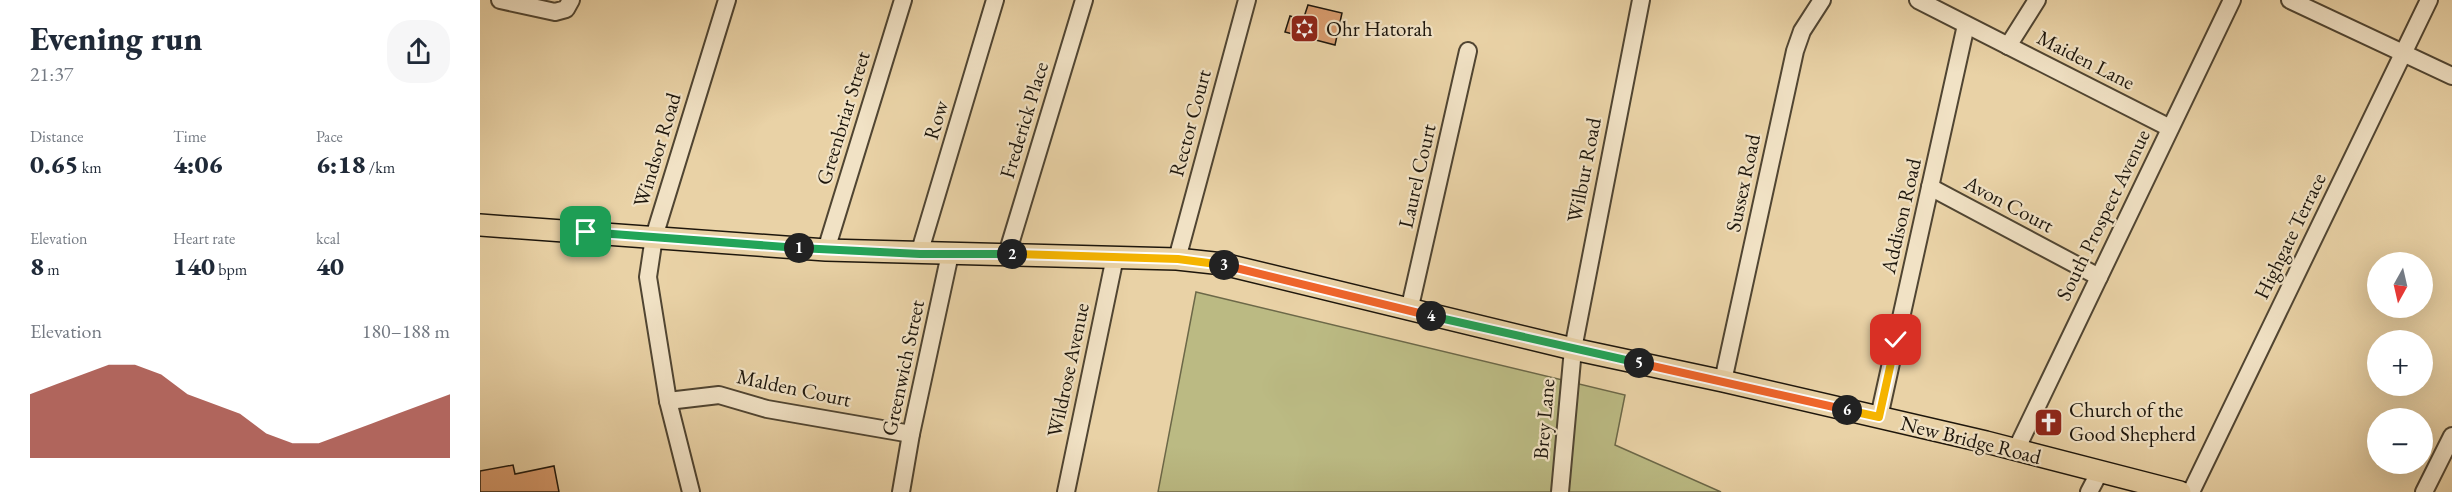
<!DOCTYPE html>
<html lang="en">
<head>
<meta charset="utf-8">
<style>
	body { margin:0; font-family:"EB Garamond",serif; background:#f6f6f7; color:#1f2937; height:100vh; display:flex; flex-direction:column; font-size:22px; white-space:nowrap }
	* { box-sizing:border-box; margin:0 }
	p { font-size:20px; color:#747a83 }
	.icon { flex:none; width:33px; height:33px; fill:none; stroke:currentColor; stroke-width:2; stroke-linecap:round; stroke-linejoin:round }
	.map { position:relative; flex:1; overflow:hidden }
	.sheet { display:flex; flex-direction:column; background:#fff; width:480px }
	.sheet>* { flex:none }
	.needle { width:39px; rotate:188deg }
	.controls { position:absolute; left:1887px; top:252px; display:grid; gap:12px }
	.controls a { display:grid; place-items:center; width:66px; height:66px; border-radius:50%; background:#fff; box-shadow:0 6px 24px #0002; font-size:30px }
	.pin { position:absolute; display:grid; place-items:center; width:51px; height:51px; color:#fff; margin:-26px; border-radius:12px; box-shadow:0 3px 9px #0006 }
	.km { position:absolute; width:30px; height:30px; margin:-15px; border-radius:50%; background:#222; color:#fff; font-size:16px; line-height:30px; text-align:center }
	.round { display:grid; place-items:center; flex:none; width:63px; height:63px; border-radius:24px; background:#f6f6f7 }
	.headline { display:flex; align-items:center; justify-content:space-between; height:102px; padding:0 30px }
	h1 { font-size:33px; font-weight:800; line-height:45px }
	.metrics { display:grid; grid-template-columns:repeat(3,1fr); gap:9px; height:102px; padding:6px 30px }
	.metrics div { display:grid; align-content:center }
	.metrics b { font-size:26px; font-weight:800 }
	.metrics small { font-size:16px; font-weight:400 }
	.metrics p { font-size:16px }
	.chart { height:168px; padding:12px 30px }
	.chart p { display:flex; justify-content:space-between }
	.chart svg { width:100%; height:108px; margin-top:6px; fill:#8f2418; opacity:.7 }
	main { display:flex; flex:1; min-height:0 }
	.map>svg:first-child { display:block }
	.green { fill:#bbba83; stroke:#6c6848; stroke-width:1.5 }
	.building { fill:#d99c6e; stroke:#1d160c; stroke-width:1.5 }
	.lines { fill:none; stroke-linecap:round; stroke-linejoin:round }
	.minor-casing { stroke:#504532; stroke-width:20 }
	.major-casing { stroke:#1d160c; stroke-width:24 }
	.minor { stroke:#f1e2c5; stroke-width:16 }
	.major { stroke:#e9d2a6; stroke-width:21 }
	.split-1-casing { stroke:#fff; stroke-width:12 }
	.split-2-casing { stroke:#fff; stroke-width:12 }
	.split-3-casing { stroke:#fff; stroke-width:12 }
	.split-4-casing { stroke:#fff; stroke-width:12 }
	.split-5-casing { stroke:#fff; stroke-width:12 }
	.split-6-casing { stroke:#fff; stroke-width:12 }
	.split-7-casing { stroke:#fff; stroke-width:12 }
	.split-1 { stroke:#22a559; stroke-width:8 }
	.split-2 { stroke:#22a559; stroke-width:8 }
	.split-3 { stroke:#f5b400; stroke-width:8 }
	.split-4 { stroke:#f0652b; stroke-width:8 }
	.split-5 { stroke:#22a559; stroke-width:8 }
	.split-6 { stroke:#f0652b; stroke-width:8 }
	.split-7 { stroke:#f5b400; stroke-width:8 }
	.labels { text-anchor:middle; stroke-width:4.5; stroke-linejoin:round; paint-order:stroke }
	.poi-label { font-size:21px; fill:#1d160c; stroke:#f1e2c5; text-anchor:start }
	.street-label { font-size:21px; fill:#1d160c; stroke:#f1e2c5 }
</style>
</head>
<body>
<main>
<section class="sheet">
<div class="headline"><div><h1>Evening run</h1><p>21:37</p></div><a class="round"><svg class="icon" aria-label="share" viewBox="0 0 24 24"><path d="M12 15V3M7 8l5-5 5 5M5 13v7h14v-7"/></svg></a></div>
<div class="metrics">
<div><p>Distance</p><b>0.65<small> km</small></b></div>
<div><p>Time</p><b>4:06</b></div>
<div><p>Pace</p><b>6:18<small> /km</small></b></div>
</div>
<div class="metrics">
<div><p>Elevation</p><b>8<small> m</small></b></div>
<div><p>Heart rate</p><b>140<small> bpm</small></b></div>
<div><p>kcal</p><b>40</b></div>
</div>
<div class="chart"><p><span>Elevation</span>180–188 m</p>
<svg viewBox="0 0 160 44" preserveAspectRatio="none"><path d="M0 44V18L10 14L20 10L30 6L40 6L50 10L60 18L70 22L80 26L90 34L100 38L110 38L120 34L130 30L140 26L150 22L160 18V44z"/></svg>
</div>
</section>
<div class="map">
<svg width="1972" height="492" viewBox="0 0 1972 492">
	<rect width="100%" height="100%" fill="#e9d2a6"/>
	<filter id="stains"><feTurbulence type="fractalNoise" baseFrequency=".00333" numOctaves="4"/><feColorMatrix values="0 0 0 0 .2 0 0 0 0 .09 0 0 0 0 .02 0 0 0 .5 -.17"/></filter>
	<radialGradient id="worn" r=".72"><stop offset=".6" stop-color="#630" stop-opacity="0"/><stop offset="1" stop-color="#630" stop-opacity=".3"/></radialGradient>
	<!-- green -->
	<path class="green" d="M716,292L1145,395L1135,445L1241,492H678Z"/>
	<!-- building -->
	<g class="building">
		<path d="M828,5L862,13L855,45L805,32L810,16L823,20Z"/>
		<path d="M33,465L35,474L74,466L79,492H0V471Z"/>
	</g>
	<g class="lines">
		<defs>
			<g id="minor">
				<path d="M20,0L75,12L86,9L91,0"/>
				<path d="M1438,0L1690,128"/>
				<path d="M1810,0L1972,76"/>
				<path d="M1528,46L1557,0"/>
				<path d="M1450,187L1619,277"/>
				<path d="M346,250L423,0"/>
				<path d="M439,254L515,0"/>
				<path d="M527,254L604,0"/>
				<path d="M697,259L767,0"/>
				<path d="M929,311L988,51"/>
				<path d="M1243,381L1315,51L1322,31L1342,0"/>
				<path d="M188,401L239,395L287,409L431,434"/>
				<path d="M1399,417L1486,25"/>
				<path d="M1536,450L1752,0"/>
				<path d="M211,492L188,401L168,277L174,237L247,0"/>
				<path d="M421,492L431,434L470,254"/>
				<path d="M586,492L635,257"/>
				<path d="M1080,492L1093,349L1161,0"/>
				<path d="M1609,492L1619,473"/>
				<path d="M1711,492L1949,0"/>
				<path d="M1944,492L1972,436"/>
			</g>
			<path id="major" d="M0,225L346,250L697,259L743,264L1093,349L1243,381L1506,442L1700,492"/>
		</defs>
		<!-- minor casing -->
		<use href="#minor" class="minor-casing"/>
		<!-- major casing -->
		<use href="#major" class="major-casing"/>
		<!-- minor -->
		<use href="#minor" class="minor"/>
		<!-- major -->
		<use href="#major" class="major"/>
	</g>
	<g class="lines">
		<defs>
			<path id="split-1" d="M106,232L319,248"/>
			<path id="split-2" d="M319,248L440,254H532"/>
			<path id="split-3" d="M532,254L698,259L744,265"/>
			<path id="split-4" d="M744,265L951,316"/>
			<path id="split-5" d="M951,316L1159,363"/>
			<path id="split-6" d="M1159,363L1367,410"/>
			<path id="split-7" d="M1367,410L1399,417L1416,340"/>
		</defs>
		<!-- split-1 casing -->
		<use href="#split-1" class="split-1-casing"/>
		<!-- split-2 casing -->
		<use href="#split-2" class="split-2-casing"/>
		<!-- split-3 casing -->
		<use href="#split-3" class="split-3-casing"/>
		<!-- split-4 casing -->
		<use href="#split-4" class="split-4-casing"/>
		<!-- split-5 casing -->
		<use href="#split-5" class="split-5-casing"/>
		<!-- split-6 casing -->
		<use href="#split-6" class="split-6-casing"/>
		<!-- split-7 casing -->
		<use href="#split-7" class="split-7-casing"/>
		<!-- split-1 -->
		<use href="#split-1" class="split-1"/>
		<!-- split-2 -->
		<use href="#split-2" class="split-2"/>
		<!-- split-3 -->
		<use href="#split-3" class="split-3"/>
		<!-- split-4 -->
		<use href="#split-4" class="split-4"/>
		<!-- split-5 -->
		<use href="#split-5" class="split-5"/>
		<!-- split-6 -->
		<use href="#split-6" class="split-6"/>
		<!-- split-7 -->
		<use href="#split-7" class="split-7"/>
	</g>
	<!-- icons -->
	<defs>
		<symbol id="synagogue-square" viewBox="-11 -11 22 22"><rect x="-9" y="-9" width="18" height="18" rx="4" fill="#8f2418" stroke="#f1e2c5"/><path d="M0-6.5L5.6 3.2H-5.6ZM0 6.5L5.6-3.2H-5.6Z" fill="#fff"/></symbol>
		<symbol id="church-square" viewBox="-11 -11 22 22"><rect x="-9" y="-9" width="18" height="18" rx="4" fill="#8f2418" stroke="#f1e2c5"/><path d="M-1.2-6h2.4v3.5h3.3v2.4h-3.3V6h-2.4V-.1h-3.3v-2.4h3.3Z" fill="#fff"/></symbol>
	</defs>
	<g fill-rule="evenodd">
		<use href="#synagogue-square" x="808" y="12" width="33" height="33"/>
		<use href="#church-square" x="1552" y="406" width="33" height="33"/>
	</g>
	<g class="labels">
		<!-- poi labels -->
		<g class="poi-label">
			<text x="846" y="36">Ohr Hatorah</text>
			<text x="1589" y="417">Church of the<tspan x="1589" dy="24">Good Shepherd</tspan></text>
		</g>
		<!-- street labels -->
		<g class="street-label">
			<text transform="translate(1606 60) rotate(27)" y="7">Maiden Lane</text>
			<text transform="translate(363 118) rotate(-73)" y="7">Greenbriar Street</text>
			<text transform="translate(456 120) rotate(-73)" y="7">Row</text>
			<text transform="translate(544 120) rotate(-73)" y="7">Frederick Place</text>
			<text transform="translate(710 123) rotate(-75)" y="7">Rector Court</text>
			<text transform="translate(177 150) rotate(-73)" y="7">Windsor Road</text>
			<text transform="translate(1104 170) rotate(-79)" y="7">Wilbur Road</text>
			<text transform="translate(937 176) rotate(-77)" y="7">Laurel Court</text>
			<text transform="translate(1263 183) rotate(-78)" y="7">Sussex Road</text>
			<text transform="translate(1529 204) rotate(28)" y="7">Avon Court</text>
			<text transform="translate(1623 215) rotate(-64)" y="7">South Prospect Avenue</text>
			<text transform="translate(1421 216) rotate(-77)" y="7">Addison Road</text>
			<text transform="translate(1810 236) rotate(-64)" y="7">Highgate Terrace</text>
			<text transform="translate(423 368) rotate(-78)" y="7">Greenwich Street</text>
			<text transform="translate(588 370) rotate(-78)" y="7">Wildrose Avenue</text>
			<text transform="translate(314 388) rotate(12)" y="7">Malden Court</text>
			<text transform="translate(1064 419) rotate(-85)" y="7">Brey Lane</text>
			<text transform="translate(1491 440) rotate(14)" y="7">New Bridge Road</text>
		</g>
	</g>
	<rect width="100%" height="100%" filter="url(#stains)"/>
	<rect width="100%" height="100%" fill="url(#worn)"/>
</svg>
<div class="controls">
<a><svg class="needle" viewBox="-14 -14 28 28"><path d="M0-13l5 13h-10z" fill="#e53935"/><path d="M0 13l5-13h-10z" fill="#747a83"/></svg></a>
<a>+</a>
<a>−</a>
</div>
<div class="pin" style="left:106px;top:232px;background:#1e9e55"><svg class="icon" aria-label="arrive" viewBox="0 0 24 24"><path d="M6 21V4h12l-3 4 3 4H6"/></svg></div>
<div class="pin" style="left:1416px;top:340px;background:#d93025"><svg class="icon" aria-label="check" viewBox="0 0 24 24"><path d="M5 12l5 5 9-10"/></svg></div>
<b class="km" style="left:319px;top:248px">1</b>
<b class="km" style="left:532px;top:254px">2</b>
<b class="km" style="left:744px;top:265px">3</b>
<b class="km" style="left:951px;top:316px">4</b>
<b class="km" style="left:1159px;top:363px">5</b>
<b class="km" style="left:1367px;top:410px">6</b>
</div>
</main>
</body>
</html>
